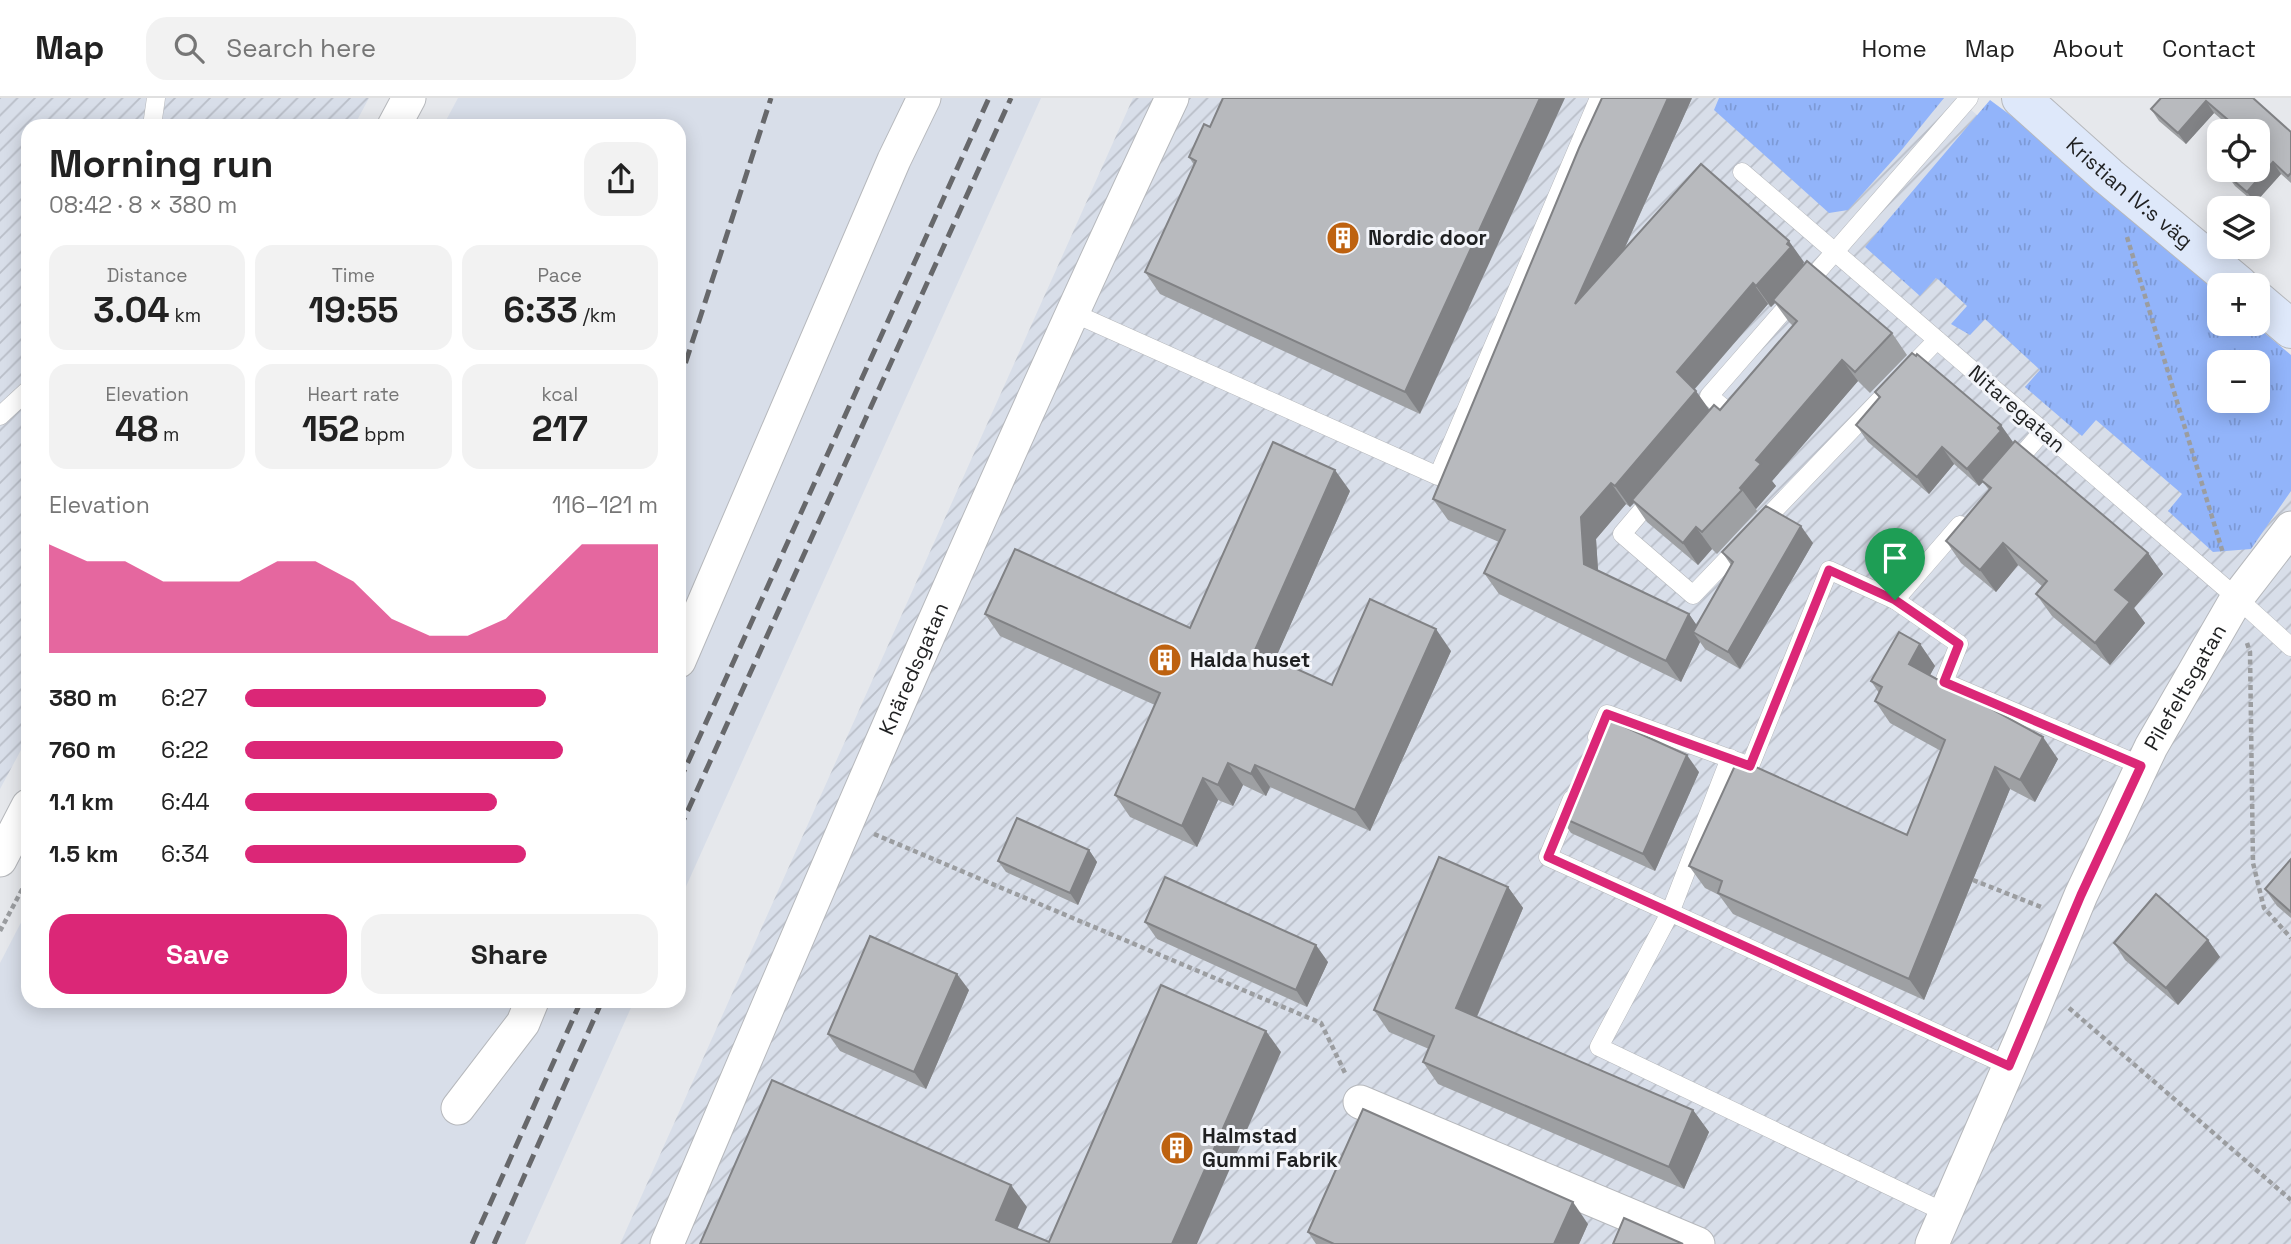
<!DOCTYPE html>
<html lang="en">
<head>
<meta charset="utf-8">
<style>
	body { margin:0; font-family:"Space Grotesk",sans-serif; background:#f2f2f2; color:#222; height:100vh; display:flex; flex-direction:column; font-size:26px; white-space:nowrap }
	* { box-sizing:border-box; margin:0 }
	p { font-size:23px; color:#767676 }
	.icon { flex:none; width:38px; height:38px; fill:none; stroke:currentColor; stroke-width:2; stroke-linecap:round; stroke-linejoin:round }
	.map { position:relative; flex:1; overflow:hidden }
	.details { position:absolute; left:21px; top:21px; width:665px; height:889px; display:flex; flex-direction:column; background:#fff; border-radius:21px; box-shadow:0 4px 18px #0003 }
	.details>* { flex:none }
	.buttons { position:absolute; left:2207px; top:21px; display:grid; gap:14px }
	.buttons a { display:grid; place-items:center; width:63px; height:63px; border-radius:14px; background:#fff; box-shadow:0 4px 18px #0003; font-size:35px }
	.pin { position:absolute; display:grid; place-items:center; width:60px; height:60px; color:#fff; margin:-72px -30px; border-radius:50% 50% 50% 0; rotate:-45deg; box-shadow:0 0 7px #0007 }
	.pin .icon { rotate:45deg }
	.round { display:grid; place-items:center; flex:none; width:74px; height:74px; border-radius:21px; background:#f2f2f2 }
	.head { display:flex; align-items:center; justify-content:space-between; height:119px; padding:0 28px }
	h1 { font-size:38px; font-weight:800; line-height:52px }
	.stats { display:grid; grid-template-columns:repeat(3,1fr); gap:10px; height:119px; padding:7px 28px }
	.stats div { display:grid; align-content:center; border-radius:18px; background:#f2f2f2; text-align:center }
	.stats b { font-size:35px; font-weight:800 }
	.stats small { font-size:19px; font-weight:400 }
	.stats p { font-size:19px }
	.chart { height:196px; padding:14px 28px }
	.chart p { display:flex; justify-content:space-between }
	.chart svg { width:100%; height:126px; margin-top:7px; fill:#db2777; opacity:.7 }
	.action { display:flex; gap:14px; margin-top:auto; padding:14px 28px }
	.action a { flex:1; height:80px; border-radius:21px; background:#db2777; color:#fff; font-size:28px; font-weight:800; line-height:80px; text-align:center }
	.action a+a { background:#f2f2f2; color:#222 }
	ul { padding:0 28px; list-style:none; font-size:23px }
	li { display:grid; grid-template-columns:112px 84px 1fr; align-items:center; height:52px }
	li i { height:18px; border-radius:9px; background:#db2777 }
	header { display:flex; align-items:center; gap:42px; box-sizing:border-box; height:98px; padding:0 35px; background:#fff; border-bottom:2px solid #e0e0e0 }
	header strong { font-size:33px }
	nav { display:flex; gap:38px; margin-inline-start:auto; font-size:24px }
	.search { width:490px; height:63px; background:#f2f2f2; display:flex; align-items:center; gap:18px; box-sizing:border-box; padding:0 24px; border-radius:21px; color:#767676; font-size:26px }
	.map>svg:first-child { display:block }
	.built { fill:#d8dee9 }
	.industrial { fill:url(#industrial-furrows) }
	.grass { fill:url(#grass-tufts); fill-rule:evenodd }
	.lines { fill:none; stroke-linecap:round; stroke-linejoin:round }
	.lane-casing { stroke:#b6b8bc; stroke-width:19 }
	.street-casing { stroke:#b6b8bc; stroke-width:35 }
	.secondary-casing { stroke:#b6b8bc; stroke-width:40 }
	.path { stroke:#9b9da0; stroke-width:4.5; stroke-dasharray:5 3.5; stroke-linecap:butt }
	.lane { stroke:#fff; stroke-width:18 }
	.street { stroke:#fff; stroke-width:33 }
	.secondary { stroke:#dee8fa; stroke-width:38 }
	.rail { stroke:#67686b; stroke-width:5; stroke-dasharray:14 7; stroke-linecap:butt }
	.wall { fill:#9ea0a3; fill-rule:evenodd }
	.shaded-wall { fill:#818285 }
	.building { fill:#b8babe; stroke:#818285; stroke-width:2 }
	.route-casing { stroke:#fff; stroke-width:14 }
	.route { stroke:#db2777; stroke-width:9 }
	.labels { text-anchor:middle; stroke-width:6; stroke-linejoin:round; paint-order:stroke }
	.street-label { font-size:21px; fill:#1f2021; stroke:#f3f5fa }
	.poi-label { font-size:21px; font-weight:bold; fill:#1f2021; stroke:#f3f5fa; text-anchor:start }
</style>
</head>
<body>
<header>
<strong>Map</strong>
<div class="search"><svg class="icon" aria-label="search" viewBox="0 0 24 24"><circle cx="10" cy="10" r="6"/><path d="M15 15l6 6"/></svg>Search here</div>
<nav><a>Home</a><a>Map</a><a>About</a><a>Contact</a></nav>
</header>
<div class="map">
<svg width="2291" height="1146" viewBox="0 0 2291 1146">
	<defs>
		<pattern id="industrial-furrows" width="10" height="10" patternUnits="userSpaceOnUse" patternTransform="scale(1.75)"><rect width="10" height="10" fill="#d8dee9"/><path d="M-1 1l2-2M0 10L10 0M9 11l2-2" fill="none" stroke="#b9bec8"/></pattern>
		<pattern id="grass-tufts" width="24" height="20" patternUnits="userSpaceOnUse" patternTransform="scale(1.75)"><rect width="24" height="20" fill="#92b4fa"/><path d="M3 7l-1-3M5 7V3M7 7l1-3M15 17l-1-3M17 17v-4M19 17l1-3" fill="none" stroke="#7d9ad6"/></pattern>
	</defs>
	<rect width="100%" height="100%" fill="#e6e8ec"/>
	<!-- built -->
	<g class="built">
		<path d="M458,0H1041L679,804V28H443Z"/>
		<path d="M28,811V903H634L525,1146H0V865Z"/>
	</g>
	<!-- industrial -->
	<g class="industrial">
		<path d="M0,0H369L354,28H28V639L0,691Z"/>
		<path d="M1133,0H1958L2252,264H2219V303H2258L2291,299V1146H620Z"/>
	</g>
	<!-- grass -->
	<g class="grass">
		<path d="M1719,0H1944L1900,54L1848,112L1829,115L1714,12Z"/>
		<path d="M1990,2L2021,25L2219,195V226H2254L2291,257V393L2251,451L2213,454L2168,413L2182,396L2096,322L2082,338L2025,289L2040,272L1985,221L1970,237L1951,226L1967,208L1939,182L1936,180L1920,198L1865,149ZM2219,264H2258V303H2219Z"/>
	</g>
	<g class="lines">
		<defs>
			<g id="lane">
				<path d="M152,28L156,0"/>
				<path d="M1742,74L2237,500L2291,549"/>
				<path d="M1071,214L1438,378L1599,0"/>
				<path d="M1906,274L1937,242"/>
				<path d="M0,318L28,292"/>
				<path d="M1716,327L1727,313L1709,298L1969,0"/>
				<path d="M2011,370L2043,333"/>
				<path d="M1656,396L1622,436L1693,497L1880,302"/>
				<path d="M1895,502L1959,546L1944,584L2142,668"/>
				<path d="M1597,639L1607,616L1750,668L1829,472L1895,502L1960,427"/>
				<path d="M1730,660L1670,815L1599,949L1946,1115"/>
				<path d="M1572,701L1548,759L2009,968"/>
			</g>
			<g id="street">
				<path d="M394,28L409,0"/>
				<path d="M679,563L894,62L924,0"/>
				<path d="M0,762L28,708"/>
				<path d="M1360,1004L1698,1146"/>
				<path d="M458,1010L523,925L532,903"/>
				<path id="s1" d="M667,1146C830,761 994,378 1172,0"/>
				<path id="s2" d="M1932,1146L2022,939L2081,797L2151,649L2237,500L2291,430"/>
			</g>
			<g id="secondary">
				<path id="s3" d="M2021,0L2108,78L2239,187"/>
				<path d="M2258,203L2291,231"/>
			</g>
		</defs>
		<!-- lane casing -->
		<use href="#lane" class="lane-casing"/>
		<!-- street casing -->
		<use href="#street" class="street-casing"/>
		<!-- secondary casing -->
		<use href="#secondary" class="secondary-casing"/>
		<!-- path -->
		<g class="path">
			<path d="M2127,139L2223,455"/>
			<path d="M2247,545L2250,554L2253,765L2264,810L2291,840"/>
			<path d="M874,736L1321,925L1345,975"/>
			<path d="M1973,782L2041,809"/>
			<path d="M0,833L26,784"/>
			<path d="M2069,910L2291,1102"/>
		</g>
		<!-- lane -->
		<use href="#lane" class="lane"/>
		<!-- street -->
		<use href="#street" class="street"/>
		<!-- secondary -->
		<use href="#secondary" class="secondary"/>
		<!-- rail -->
		<g class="rail">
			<path d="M679,285L771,0"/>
			<path d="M679,684L989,0"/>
			<path d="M679,732L1011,0"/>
			<path d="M472,1146L581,903"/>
			<path d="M494,1146L602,903"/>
		</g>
	</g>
	<!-- wall -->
	<g class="wall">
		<path d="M1223,0L1420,316L1160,196L1145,174L1194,67L1189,59L1210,29Z"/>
		<path d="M1692,0L1624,152L1804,164L1803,166L1804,168L1892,235L1907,257L1870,295L1858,283L1772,383L1776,388L1756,411L1757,413L1717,456L1712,451L1698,467L1647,424L1634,405L1630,409L1626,406L1596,441L1598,473L1689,516L1697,528L1731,467L1722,454L1813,445L1740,571L1705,551L1700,544L1681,584L1499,496L1484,475L1499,444L1448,422L1433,401ZM1775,205L1789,224L1793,228L1720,312H1709L1694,292L1768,206L1771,209Z"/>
		<path d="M2160,0H2253L2291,34V85L2281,76L2255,105L2235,88L2227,77L2258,72V33H2235L2214,15L2186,46L2159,23L2151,11L2161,1Z"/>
		<path d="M1875,294L2013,344L2011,347L2148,455L2163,476L2134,510L2145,525L2110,567L2052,518L2036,496L2043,489L2018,467L1996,494L1961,465L1946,443L1989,392L1983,384L1979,388L1954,366L1929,396L1868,344L1856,327L1879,300Z"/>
		<path d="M1350,393L1275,561L1332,587L1451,553L1370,733L1270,689L1266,698L1243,687L1233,708L1218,702L1197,749L1130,719L1115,697L1155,607L1000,538L985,516L1190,530Z"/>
		<path d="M1920,546L1935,568L1930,577L2058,661L2035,704L2010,691L1924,902L1733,816L1719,797L1705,790L1689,768L1907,737L1941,653L1890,625L1875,603L1879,595L1871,583Z"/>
		<path d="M1699,674L1655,773L1571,735L1559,718Z"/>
		<path d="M1089,752L1097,764L1078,807L1006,774L998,763Z"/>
		<path d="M2291,761V820L2277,808L2265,791Z"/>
		<path d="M1508,789L1523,810L1477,919L1693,1012L1709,1034L1684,1091L1438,986L1423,964L1429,951L1389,934L1374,912Z"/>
		<path d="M1145,824L1328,864L1307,909L1157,841Z"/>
		<path d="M2208,842L2220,859L2178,907L2125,862L2114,845Z"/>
		<path d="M969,892L926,991L840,953L828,936Z"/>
		<path d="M1588,1126L1579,1146H1316L1308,1134Z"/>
	</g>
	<!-- shaded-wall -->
	<g class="shaded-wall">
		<path d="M1540,0H1565L1420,316L1405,294Z"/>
		<path d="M1668,0H1692L1590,227L1575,206Z"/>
		<path d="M2206,3L2214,15L2186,46L2178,35Z"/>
		<path d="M2273,64L2281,76L2255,105L2247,94Z"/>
		<path d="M1789,143L1804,164L1803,166L1805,170L1773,202L1775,205L1771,209L1756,188Z"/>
		<path d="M1753,185L1768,206L1691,295L1677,274Z"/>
		<path d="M1842,262L1858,283L1772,383L1776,388L1756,411L1742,392L1740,390L1756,362Z"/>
		<path d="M1696,293L1711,314L1632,402L1634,405L1630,409L1615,388Z"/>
		<path d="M2001,327L2013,344L2011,346L2013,350L1981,382L1983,384L1979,388L1967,371Z"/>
		<path d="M1942,349L1954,366L1929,396L1917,379Z"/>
		<path d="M1335,372L1350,393L1270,573L1255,552Z"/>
		<path d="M1611,385L1626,406L1596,441L1599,487L1584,466L1581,419Z"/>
		<path d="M1801,428L1813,445L1740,571L1728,554Z"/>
		<path d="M1696,429L1712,451L1698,467L1683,445Z"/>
		<path d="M2003,445L2018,467L1996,494L1980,472Z"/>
		<path d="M2148,455L2163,476L2134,510L2145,525L2110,567L2095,545L2115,492Z"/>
		<path d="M1689,516L1704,538L1693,534L1700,544L1681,584L1666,563Z"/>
		<path d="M1436,531L1451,553L1370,733L1355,712Z"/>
		<path d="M1920,546L1935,568L1924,588L1909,566Z"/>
		<path d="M2043,639L2058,661L2035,704L2020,682Z"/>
		<path d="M1687,657L1699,674L1655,773L1643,756Z"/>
		<path d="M1228,665L1243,687L1233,708L1218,687Z"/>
		<path d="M1255,667L1270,689L1266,698L1251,676Z"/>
		<path d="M1995,669L2010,691L1924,902L1909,881Z"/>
		<path d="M1203,680L1218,702L1197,749L1182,728Z"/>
		<path d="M1089,752L1097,764L1078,807L1070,795Z"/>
		<path d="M1508,789L1523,810L1471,932L1456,910Z"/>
		<path d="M2208,842L2220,859L2178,907L2166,890Z"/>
		<path d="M1316,847L1328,864L1307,909L1296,892Z"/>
		<path d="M957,876L969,892L926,991L914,974Z"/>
		<path d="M1266,933L1281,954L1197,1146H1172Z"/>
		<path d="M1693,1012L1709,1034L1684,1091L1669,1069Z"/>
		<path d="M1011,1087L1027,1109L1012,1143L996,1122Z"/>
		<path d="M1573,1104L1588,1126L1579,1146H1554Z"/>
	</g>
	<!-- building -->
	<g class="building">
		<path d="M1223,0H1540L1405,294L1145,174L1196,63L1189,59L1204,26L1210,29Z"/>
		<path d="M1602,0H1668L1575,206L1701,66L1789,143L1787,146L1791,149L1756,188L1753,185L1677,274L1696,293L1615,388L1611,385L1581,419L1584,466L1689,516L1666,563L1484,475L1505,432L1433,401L1579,50Z"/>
		<path d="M2161,0H2253L2291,34V75L2288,78L2273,64L2247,94L2227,77L2231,72H2258V33H2241L2206,3L2178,35L2151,11Z"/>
		<path d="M1807,163L1892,235L1855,274L1842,262L1756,362L1761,366L1740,390L1742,392L1702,434L1696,429L1683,445L1632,402L1714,307L1720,312L1797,223L1773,202Z"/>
		<path d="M1912,255L1916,258L1917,256L2001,327L1998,330L2001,333L1967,371L1942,349L1917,379L1856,327L1880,299L1875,294Z"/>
		<path d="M2015,343L2148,455L2115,492L2130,504L2095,545L2036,496L2047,483L2003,445L1980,472L1946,443L1991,390L1981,382Z"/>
		<path d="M1273,344L1335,372L1255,552L1332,587L1370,501L1436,531L1355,712L1255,667L1251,676L1228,665L1218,687L1203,680L1182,728L1115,697L1160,595L985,516L1015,451L1190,530Z"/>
		<path d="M1766,408L1801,428L1728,554L1693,534L1733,464L1722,454Z"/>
		<path d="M1899,534L1920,546L1909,566L2043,639L2020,682L1995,669L1909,881L1718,795L1722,783L1689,768L1738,661L1907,737L1945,642L1875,603L1882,589L1871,583Z"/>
		<path d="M1603,619L1687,657L1643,756L1559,718Z"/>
		<path d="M1017,720L1089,752L1070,795L998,763Z"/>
		<path d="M1439,759L1508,789L1456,910L1693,1012L1669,1069L1423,964L1434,938L1374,912Z"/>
		<path d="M2291,761V814L2265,791Z"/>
		<path d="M1165,779L1316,847L1296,892L1145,824Z"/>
		<path d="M2156,796L2208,842L2166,890L2114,845Z"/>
		<path d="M870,838L957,876L914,974L828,936Z"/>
		<path d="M1161,887L1266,933L1172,1146H700L772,982L1011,1087L996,1122L1049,1144Z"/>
		<path d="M1363,1011L1573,1104L1554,1146H1334L1308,1134Z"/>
		<path d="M1624,1120L1683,1146H1613Z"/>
	</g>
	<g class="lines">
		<defs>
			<path id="route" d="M1829,472L1895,502L1959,546L1944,584L2141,668L2081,797L2009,968L1548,759L1607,616L1750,668Z"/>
		</defs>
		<!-- route casing -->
		<use href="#route" class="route-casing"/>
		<!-- route -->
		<use href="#route" class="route"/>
	</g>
	<!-- icons -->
	<defs>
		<symbol id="building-disc" viewBox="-11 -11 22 22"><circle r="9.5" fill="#be6210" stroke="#f3f5fa"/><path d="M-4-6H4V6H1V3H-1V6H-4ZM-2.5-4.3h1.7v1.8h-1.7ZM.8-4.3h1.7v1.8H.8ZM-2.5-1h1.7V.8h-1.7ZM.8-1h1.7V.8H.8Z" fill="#fff"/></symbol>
	</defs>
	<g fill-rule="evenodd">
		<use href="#building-disc" x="1324" y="121" width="38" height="38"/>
		<use href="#building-disc" x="1146" y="543" width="38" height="38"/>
		<use href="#building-disc" x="1158" y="1031" width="38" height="38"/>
	</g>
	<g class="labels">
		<!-- street labels -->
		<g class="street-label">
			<text dy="7" stroke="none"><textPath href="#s3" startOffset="144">Kristian IV:s väg</textPath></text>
			<text transform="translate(2017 311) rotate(41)" y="7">Nitaregatan</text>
			<text dy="7" stroke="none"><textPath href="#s1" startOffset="626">Knäredsgatan</textPath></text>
			<text dy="7" stroke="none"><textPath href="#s2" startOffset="612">Pilefeltsgatan</textPath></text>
		</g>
		<!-- poi labels -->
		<g class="poi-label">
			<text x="1368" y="147">Nordic door</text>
			<text x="1190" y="569">Halda huset</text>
			<text x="1202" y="1045">Halmstad<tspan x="1202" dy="24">Gummi Fabrik</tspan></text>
		</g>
	</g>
</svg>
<div class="buttons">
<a><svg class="icon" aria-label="locate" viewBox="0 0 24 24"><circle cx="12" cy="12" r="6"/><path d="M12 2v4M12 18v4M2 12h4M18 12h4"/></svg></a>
<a><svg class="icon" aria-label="layers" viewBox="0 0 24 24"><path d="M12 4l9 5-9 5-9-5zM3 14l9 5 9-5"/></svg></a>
<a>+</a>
<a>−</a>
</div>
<div class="pin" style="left:1895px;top:502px;background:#1e9e55"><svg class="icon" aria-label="arrive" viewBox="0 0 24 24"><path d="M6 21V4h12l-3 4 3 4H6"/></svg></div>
<section class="details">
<div class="head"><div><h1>Morning run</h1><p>08:42 · 8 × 380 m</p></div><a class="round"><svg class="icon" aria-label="share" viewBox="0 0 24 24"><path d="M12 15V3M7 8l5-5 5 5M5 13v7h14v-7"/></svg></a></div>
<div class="stats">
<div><p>Distance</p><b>3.04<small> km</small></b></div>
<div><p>Time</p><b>19:55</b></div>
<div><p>Pace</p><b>6:33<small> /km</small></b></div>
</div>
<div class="stats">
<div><p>Elevation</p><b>48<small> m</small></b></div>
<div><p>Heart rate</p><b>152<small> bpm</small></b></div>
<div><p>kcal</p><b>217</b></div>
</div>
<div class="chart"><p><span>Elevation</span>116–121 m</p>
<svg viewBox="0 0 160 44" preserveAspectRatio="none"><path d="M0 44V6L10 12L20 12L30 19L40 19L50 19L60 12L70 12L80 19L90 32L100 38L110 38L120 32L130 19L140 6L150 6L160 6V44z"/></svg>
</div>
<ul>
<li><b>380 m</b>6:27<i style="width:73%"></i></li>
<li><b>760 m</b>6:22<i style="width:77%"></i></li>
<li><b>1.1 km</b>6:44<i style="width:61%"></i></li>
<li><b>1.5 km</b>6:34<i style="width:68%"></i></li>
</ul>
<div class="action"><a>Save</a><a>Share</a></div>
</section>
</div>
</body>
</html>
